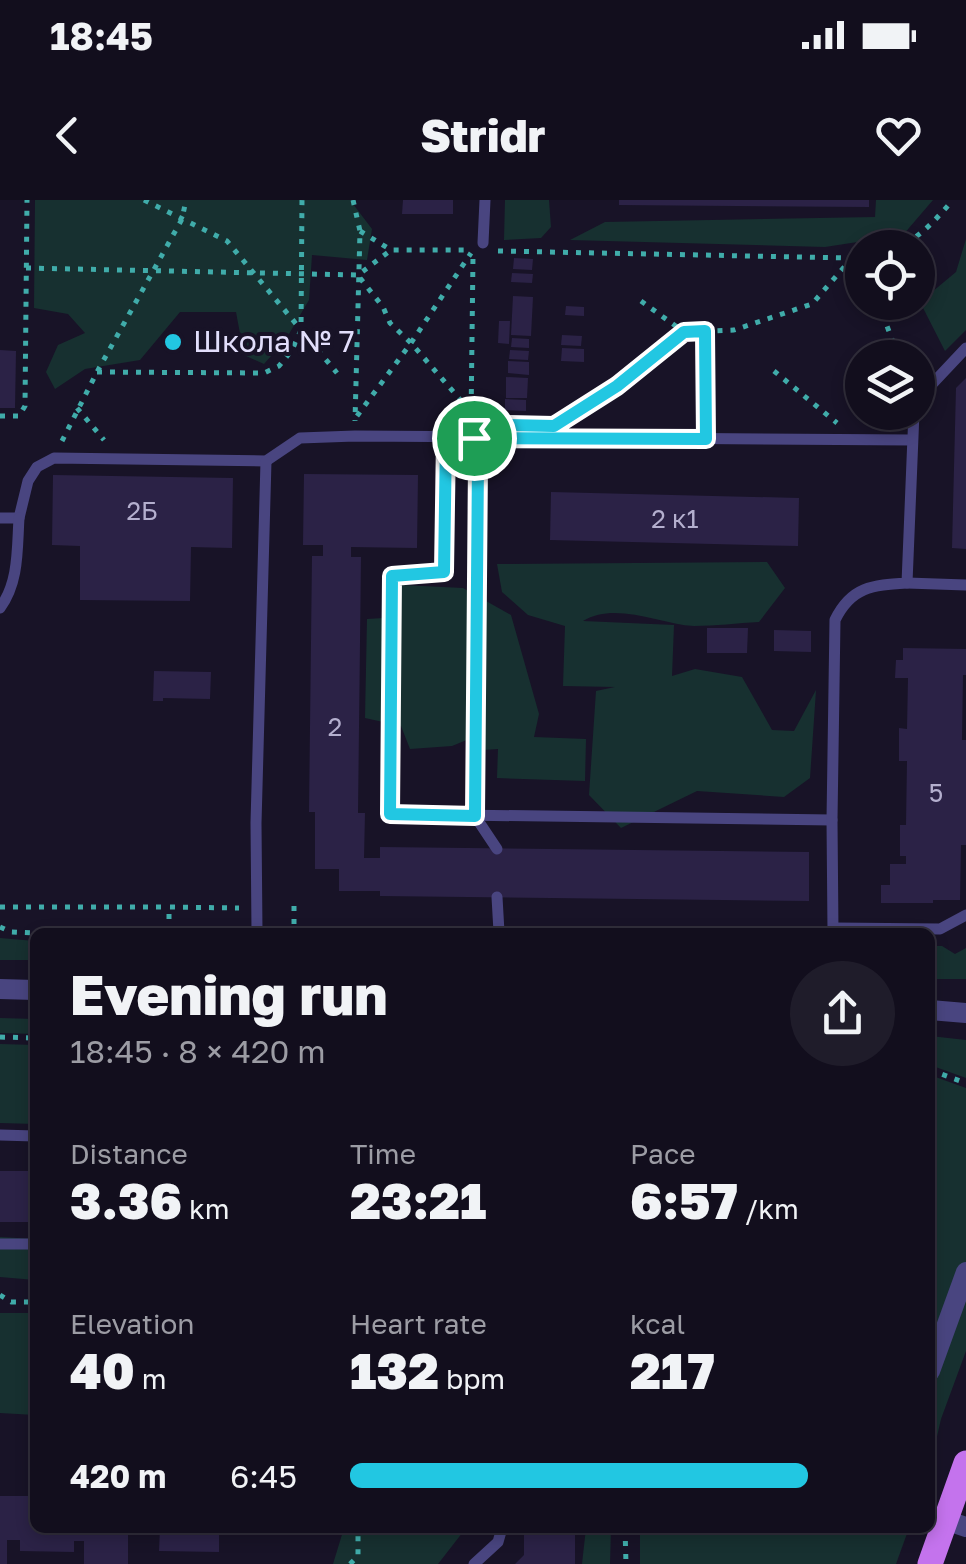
<!DOCTYPE html>
<html lang="en">
<head>
<meta charset="utf-8">
<style>
	body { margin:0; font-family:"Golos Text",sans-serif; background:#1f1c2a; color:#f1f3f6; height:100vh; display:flex; flex-direction:column; font-size:38px; white-space:nowrap }
	* { box-sizing:border-box; margin:0 }
	p { font-size:32px; color:#9c9ca4 }
	.icon { flex:none; width:55px; height:55px; fill:none; stroke:currentColor; stroke-width:2; stroke-linecap:round; stroke-linejoin:round }
	.map { position:relative; flex:1; overflow:hidden }
	.sheet { position:absolute; left:30px; top:728px; width:905px; height:605px; display:flex; flex-direction:column; background:#120e1d; border-radius:15px; box-shadow:0 5px 15px #0003,0 0 0 2px #312e3b }
	.sheet>* { flex:none }
	.controls { position:absolute; left:845px; top:30px; display:grid; gap:20px }
	.controls a { display:grid; place-items:center; width:90px; height:90px; border-radius:50%; background:#120e1d; box-shadow:0 5px 15px #0003,0 0 0 2px #312e3b; font-size:50px }
	.pin { position:absolute; display:grid; place-items:center; width:85px; height:85px; color:#fff; margin:-42px; border:5px solid #fff; border-radius:50%; box-shadow:0 2px 10px #0007 }
	.round { display:grid; place-items:center; flex:none; width:105px; height:105px; border-radius:52px; background:#1f1c2a }
	.summary { display:flex; align-items:center; justify-content:space-between; height:170px; padding:0 40px }
	h1 { font-size:55px; font-weight:800; line-height:75px }
	.metrics { display:grid; grid-template-columns:repeat(3,1fr); gap:15px; height:170px; padding:10px 40px }
	.metrics div { display:grid; align-content:center }
	.metrics b { font-size:50px; font-weight:800 }
	.metrics small { font-size:28px; font-weight:400 }
	.metrics p { font-size:28px }
	ul { padding:0 40px; list-style:none; font-size:32px }
	li { display:grid; grid-template-columns:160px 120px 1fr; align-items:center; height:75px }
	li i { height:25px; border-radius:12px; background:#22c7e2 }
	.status { display:flex; justify-content:space-between; align-items:center; height:70px; padding:0 50px; background:#120e1d; direction:ltr }
	.status svg { height:28px; fill:currentColor }
	header { display:flex; justify-content:space-between; align-items:center; height:130px; padding:0 40px; background:#120e1d; font-size:45px; font-weight:800 }
	.map>svg:first-child { display:block }
	.green { fill:#173030 }
	.building { fill:#2b2246 }
	.lines { fill:none; stroke-linecap:round; stroke-linejoin:round }
	.path { stroke:#40acaa; stroke-width:5; stroke-dasharray:5 8; stroke-linecap:butt }
	.service { stroke:#494580; stroke-width:11 }
	.minor { stroke:#494580; stroke-width:20 }
	.primary { stroke:#c473ed; stroke-width:25 }
	.route-casing { stroke:#fff; stroke-width:20 }
	.route { stroke:#22c7e2; stroke-width:12 }
	.poi-dot { fill:#22c7e2; stroke:#181327; stroke-width:4 }
	.labels { text-anchor:middle; stroke-width:8; stroke-linejoin:round; paint-order:stroke }
	.number-label { font-size:25px; fill:#b4afce }
	.poi-label { font-size:30px; fill:#e2defb; stroke:#181327; text-anchor:start }
</style>
</head>
<body>
<div class="status"><b>18:45</b><svg viewBox="0 0 49 12"><path d="M0 12V9h3v3zM5 12V6h3v6zM10 12V3h3v9zM15 12V0h3v12zM26 1h20v11H26zM47 4h2v5h-2z"/></svg></div>
<header><svg class="icon" aria-label="back" viewBox="0 0 24 24"><path d="M15 5l-7 7 7 7"/></svg>Stridr<svg class="icon" aria-label="heart" viewBox="0 0 24 24"><path d="M12 20l-8-8c-3-5 5-10 8-4 3-6 11-1 8 4z"/></svg></header>
<div class="map">
<svg width="966" height="1364" viewBox="0 0 966 1364">
	<rect width="100%" height="100%" fill="#181327"/>
	<!-- green -->
	<g class="green">
		<path d="M35,0H350L372,29L367,60L312,55L309,100L286,139L264,164L244,155L236,112H180L140,160L85,169L55,189L46,172L58,145L85,133L68,114L34,108Z"/>
		<path d="M505,0H549L551,27L541,38L504,40Z"/>
		<path d="M876,0H933L903,35L825,47L570,40L605,22L875,17Z"/>
		<path d="M966,39V130L945,151L920,102L956,72Z"/>
		<path d="M767,362L785,388L759,422C738,423 715,426 694,426C660,424 615,401 583,421L674,425L672,476L695,469L742,477L772,530L794,531L816,490L810,578L784,597L697,591L621,628L589,595L596,491L615,487L563,486L565,426L528,415L502,392L497,364Z"/>
		<path d="M401,385L463,388L511,415L539,514L534,537L586,539L585,581L497,578L498,549L483,550L474,537L452,546L410,549L401,526L365,518L367,419L401,417Z"/>
		<path d="M0,738L35,741V760H0Z"/>
		<path d="M930,746H942L955,754L966,748V779H930Z"/>
		<path d="M0,818L35,819V834L0,833Z"/>
		<path d="M930,836L966,840V878L930,865Z"/>
		<path d="M0,844L35,845V924L0,923Z"/>
		<path d="M930,875L966,888V1151L941,1219L930,1267Z"/>
		<path d="M0,1037L35,1039V1080L0,1077Z"/>
		<path d="M0,1113H35V1215L0,1213Z"/>
		<path d="M344,1328H466L438,1364H333Z"/>
		<path d="M586,1328H611L610,1364H582Z"/>
		<path d="M640,1328H909L896,1364H640Z"/>
	</g>
	<!-- building -->
	<g class="building">
		<path d="M403,0H453V14H402Z"/>
		<path d="M619,0H869V7L619,5Z"/>
		<path d="M514,58L533,59L532,70L513,69Z"/>
		<path d="M512,73L533,74L532,83L511,82Z"/>
		<path d="M513,96L533,97L531,136L511,135Z"/>
		<path d="M566,106L584,107V116L565,115Z"/>
		<path d="M499,121H510L509,144L498,143Z"/>
		<path d="M562,135L582,136L581,146L561,145Z"/>
		<path d="M512,138L529,139V148L511,147Z"/>
		<path d="M562,148L584,149V162L561,161Z"/>
		<path d="M0,150L16,151L15,208H0Z"/>
		<path d="M510,150L529,151L528,160L509,159Z"/>
		<path d="M508,161L529,162V175L508,173Z"/>
		<path d="M506,177L528,178L527,198H506Z"/>
		<path d="M966,178V349L952,348L956,188Z"/>
		<path d="M505,199L526,200V211L505,210Z"/>
		<path d="M304,274L418,275L417,348L351,347V357H361L358,613H365L364,658H380V647L809,652V701L380,696V691H339V669H315V612H309L312,356H323V345H303Z"/>
		<path d="M53,275L233,278L232,348L191,347L190,401L80,400V346L52,345Z"/>
		<path d="M551,292L799,298L798,346L550,340Z"/>
		<path d="M707,428H748L747,453H707Z"/>
		<path d="M774,430L811,431V452L774,451Z"/>
		<path d="M903,448L966,449V475H963L962,540H966V645H961L960,700H933V703H881V685H890V664H906V656H900V625H906L907,561H899V528L907,529L908,478H895L896,460H903Z"/>
		<path d="M154,471L211,472L210,499L163,498V501H153Z"/>
		<rect x="0" y="971" width="35" height="51"/>
		<path d="M0,1296H31V1307H35V1328H128V1364H84V1341H74V1352L20,1351V1340H7V1364H0Z"/>
		<path d="M160,1328H219V1352L159,1351Z"/>
		<path d="M524,1328H575V1364H515L524,1355Z"/>
	</g>
	<g class="lines">
		<!-- path -->
		<g class="path">
			<path d="M144,0L227,41L337,173"/>
			<path d="M353,0L360,31L355,221"/>
			<path d="M360,31L391,50H467"/>
			<path d="M893,48C918,41 936,19 953,0"/>
			<path d="M498,51L852,58L862,56"/>
			<path d="M26,68L358,75L391,50"/>
			<path d="M360,78L383,107L390,123L411,143L470,211"/>
			<path d="M641,101L684,132"/>
			<path d="M878,102L899,158"/>
			<path d="M705,131L706,223"/>
			<path d="M774,171L837,223"/>
			<path d="M97,172L264,173L279,166L292,150L301,130L302,0"/>
			<path d="M77,208L104,240"/>
			<path d="M0,216H19L25,206L27,0"/>
			<path d="M357,216L411,143L471,53"/>
			<path d="M564,219L617,186L684,132L734,130L812,104L852,58"/>
			<path d="M471,220L473,56"/>
			<path d="M62,241L97,172L182,19L186,0"/>
			<path d="M475,599L477,255"/>
			<path d="M294,706V732"/>
			<path d="M0,707H169"/>
			<path d="M0,727L11,732L35,733"/>
			<path d="M169,732V707L239,708"/>
			<path d="M0,837L35,838"/>
			<path d="M930,870L966,883"/>
			<path d="M0,1095L11,1102H35"/>
			<path d="M625,1328L626,1364"/>
			<path d="M350,1364L358,1356V1328"/>
		</g>
		<!-- service -->
		<g class="service">
			<path d="M483,43L485,0"/>
			<path d="M918,199L966,148"/>
			<path d="M446,238L444,372L392,376L390,614L832,620"/>
			<path d="M0,318H19L28,281L37,267L54,258L266,261L300,238L355,236L912,240"/>
			<path d="M907,383L966,385"/>
			<path d="M0,408C19,382 17,350 19,318"/>
			<path d="M475,616L497,649"/>
			<path d="M497,697L499,732"/>
			<path d="M834,728L940,729L966,715"/>
			<path d="M257,732L256,623L266,261"/>
			<path d="M833,732L832,620L835,420C851,387 872,385 907,383L914,212"/>
			<path d="M0,935L35,936"/>
			<path d="M0,1044H35"/>
			<path d="M474,1364L498,1342L502,1328"/>
		</g>
		<!-- minor -->
		<g class="minor">
			<path d="M0,789L35,790"/>
			<path d="M930,810L966,813"/>
			<path d="M930,1171L966,1072"/>
			<path d="M930,1315L966,1327"/>
		</g>
		<!-- primary -->
		<path class="primary" d="M930,1364L966,1263"/>
	</g>
	<g class="lines">
		<defs>
			<path id="route" d="M474,238H446L444,372L392,376L390,614L475,616L478,262L470,224L554,226L617,186L684,132L705,131L706,239L474,238"/>
		</defs>
		<!-- route casing -->
		<use href="#route" class="route-casing"/>
		<!-- route -->
		<use href="#route" class="route"/>
	</g>
	<!-- markers -->
	<circle class="poi-dot" cx="173" cy="142" r="10"/>
	<g class="labels">
		<!-- number labels -->
		<g class="number-label">
			<text x="142" y="320">2Б</text>
			<text x="675" y="328">2 к1</text>
			<text x="335" y="536">2</text>
			<text x="936" y="602">5</text>
		</g>
		<!-- poi labels -->
		<g class="poi-label">
			<text x="193" y="152">Школа № 7</text>
		</g>
	</g>
</svg>
<div class="controls">
<a><svg class="icon" aria-label="locate" viewBox="0 0 24 24"><circle cx="12" cy="12" r="6"/><path d="M12 2v4M12 18v4M2 12h4M18 12h4"/></svg></a>
<a><svg class="icon" aria-label="layers" viewBox="0 0 24 24"><path d="M12 4l9 5-9 5-9-5zM3 14l9 5 9-5"/></svg></a>
</div>
<div class="pin" style="left:474px;top:238px;background:#1e9e55"><svg class="icon" aria-label="arrive" viewBox="0 0 24 24"><path d="M6 21V4h12l-3 4 3 4H6"/></svg></div>
<section class="sheet">
<div class="summary"><div><h1>Evening run</h1><p>18:45 · 8 × 420 m</p></div><a class="round"><svg class="icon" aria-label="share" viewBox="0 0 24 24"><path d="M12 15V3M7 8l5-5 5 5M5 13v7h14v-7"/></svg></a></div>
<div class="metrics">
<div><p>Distance</p><b>3.36<small> km</small></b></div>
<div><p>Time</p><b>23:21</b></div>
<div><p>Pace</p><b>6:57<small> /km</small></b></div>
</div>
<div class="metrics">
<div><p>Elevation</p><b>40<small> m</small></b></div>
<div><p>Heart rate</p><b>132<small> bpm</small></b></div>
<div><p>kcal</p><b>217</b></div>
</div>
<ul>
<li><b>420 m</b>6:45<i style="width:84%"></i></li>
</ul>
</section>
</div>
</body>
</html>
